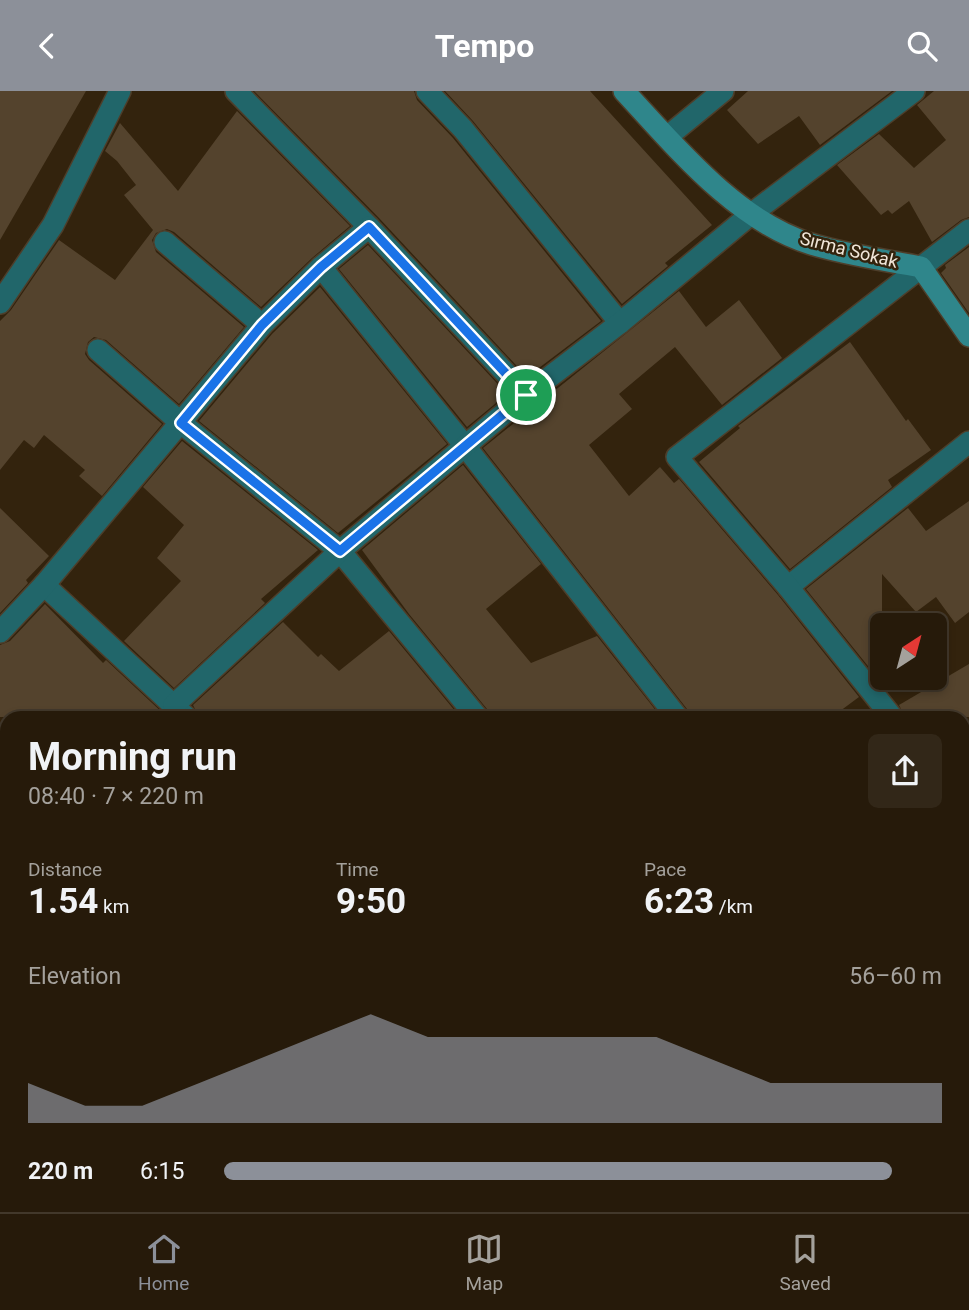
<!DOCTYPE html>
<html lang="en">
<head>
<meta charset="utf-8">
<style>
	body { margin:0; font-family:Roboto,sans-serif; background:#322718; color:#f1f3f6; height:100vh; display:flex; flex-direction:column; font-size:26px; white-space:nowrap }
	* { box-sizing:border-box; margin:0 }
	p { font-size:23px; color:#a4a19c }
	.icon { flex:none; width:38px; height:38px; fill:none; stroke:currentColor; stroke-width:2; stroke-linecap:round; stroke-linejoin:round }
	.map { position:relative; flex:1; overflow:hidden }
	.side { position:absolute; left:0px; top:620px; width:970px; height:502px; display:flex; flex-direction:column; background:#261a0a; border-radius:21px 21px 0 0; box-shadow:0 4px 10px #0003,0 0 0 2px #42382b }
	.side>* { flex:none }
	.needle { width:46px; rotate:36deg }
	.controls { position:absolute; left:870px; top:522px; display:grid; gap:14px }
	.controls a { display:grid; place-items:center; width:77px; height:77px; border-radius:10px; background:#261a0a; box-shadow:0 4px 10px #0003,0 0 0 2px #42382b; font-size:35px }
	.pin { position:absolute; display:grid; place-items:center; width:60px; height:60px; color:#fff; margin:-30px; border:4px solid #fff; border-radius:50%; box-shadow:0 2px 7px #0007 }
	.round { display:grid; place-items:center; flex:none; width:74px; height:74px; border-radius:10px; background:#322718 }
	.head { display:flex; align-items:center; justify-content:space-between; height:119px; padding:0 28px }
	h1 { font-size:38px; font-weight:700; line-height:52px }
	.metrics { display:grid; grid-template-columns:repeat(3,1fr); gap:10px; height:119px; padding:7px 28px }
	.metrics div { display:grid; align-content:center }
	.metrics b { font-size:35px; font-weight:700 }
	.metrics small { font-size:19px; font-weight:400 }
	.metrics p { font-size:19px }
	.chart { height:196px; padding:14px 28px }
	.chart p { display:flex; justify-content:space-between }
	.chart svg { width:100%; height:126px; margin-top:7px; fill:#8c9099; opacity:.7 }
	ul { padding:0 28px; list-style:none; font-size:23px }
	li { display:grid; grid-template-columns:112px 84px 1fr; align-items:center; height:52px }
	li i { height:18px; border-radius:9px; background:#8c9099 }
	header { display:flex; justify-content:space-between; align-items:center; height:91px; padding:0 28px; background:#8c9099; color:#fff; font-size:32px; font-weight:700 }
	.tab-bar { display:flex; justify-content:space-around; align-items:center; height:98px; border-top:2px solid #42382b; background:#261a0a; font-size:19px; color:#a4a19c }
	.tab-bar a { display:grid; justify-items:center; gap:4px }
	.tab-bar .selected { color:#8c9099 }
	.map>svg:first-child { display:block }
	.green { fill:#4e3209 }
	.building { fill:#54432d }
	.lines { fill:none; stroke-linecap:round; stroke-linejoin:round }
	.street-casing { stroke:#4e3e2a; stroke-width:24 }
	.secondary-casing { stroke:#4e3e2a; stroke-width:24 }
	.street { stroke:#21666a; stroke-width:21 }
	.secondary { stroke:#2f868b; stroke-width:21 }
	.route-casing { stroke:#fff; stroke-width:14 }
	.route { stroke:#1a73e8; stroke-width:9 }
	.labels { text-anchor:middle; stroke-width:5; stroke-linejoin:round; paint-order:stroke }
	.street-label { font-size:18px; fill:#f1e6d9; stroke:#33230d }
</style>
</head>
<body>
<header><svg class="icon" aria-label="back" viewBox="0 0 24 24"><path d="M15 5l-7 7 7 7"/></svg>Tempo<svg class="icon" aria-label="search" viewBox="0 0 24 24"><circle cx="10" cy="10" r="6"/><path d="M15 15l6 6"/></svg></header>
<div class="map">
<svg width="969" height="1121" viewBox="0 0 969 1121">
	<rect width="100%" height="100%" fill="#33230d"/>
	<!-- green -->
	<g class="green">
		<path d="M969,1047V1098L963,1094L962,1052Z"/>
		<path d="M893,1115H934L942,1121H885Z"/>
	</g>
	<!-- building -->
	<g class="building">
		<path d="M0,0H86L0,149Z"/>
		<path d="M254,0H414L417,9L453,47L601,230L527,286L379,127Z"/>
		<path d="M445,0H590L712,134L665,172L668,175L622,213L473,30Z"/>
		<path d="M748,0H892L820,54L799,25L758,53L727,19Z"/>
		<path d="M934,0H969V126L961,129L932,151L909,110L892,123L888,119L881,124L837,74L879,43L914,77L946,49L917,14Z"/>
		<path d="M237,20L350,135L312,167L261,216L174,141L167,138L156,142L152,149L156,161L244,236L179,313L106,249L94,246L88,251L85,263L89,269L162,333L102,405L79,385L85,379L44,344L34,357L24,349L0,379V230L11,219L59,149L115,189L153,139L124,104L136,94L117,70L105,60L120,32L178,100Z"/>
		<path d="M368,154L507,303L467,336L339,178Z"/>
		<path d="M969,156V222L941,182L946,177L945,174Z"/>
		<path d="M320,196L447,353L338,442L199,330L272,243Z"/>
		<path d="M679,200L706,236L739,209L782,267L722,314L675,256L619,303L632,318L589,354L629,405L660,376L674,392L679,388L778,504L859,606L832,626H690L687,618L483,357Z"/>
		<path d="M850,251L906,330L908,328L931,359L888,389L892,396L790,478L699,371L740,337L738,335Z"/>
		<path d="M182,350L318,459L261,508L265,512L174,597L124,550L181,490L157,467L184,434L143,396Z"/>
		<path d="M463,374L541,473L486,518L531,572L597,545L661,626H490L487,618L409,523L362,459Z"/>
		<path d="M969,410V521L955,532L936,506L916,521L882,483V588L880,590L806,498L908,417L926,440Z"/>
		<path d="M0,417L49,465L26,489L28,492L0,522Z"/>
		<path d="M45,513L103,572L106,569L167,626H0V554L10,550Z"/>
		<path d="M283,531L318,566L321,563L339,580L389,540L460,626H199L193,614Z"/>
		<path d="M969,573V626H905L899,614Z"/>
	</g>
	<g class="lines">
		<defs>
			<g id="street">
				<path d="M236,0L369,136L526,304"/>
				<path d="M427,0L463,38L620,232"/>
				<path d="M667,46L723,0"/>
				<path d="M165,151L262,234"/>
				<path d="M321,176L465,355L677,626"/>
				<path d="M0,212L53,134L120,0"/>
				<path d="M98,259L181,332L340,460L477,626"/>
				<path d="M44,494L186,626"/>
				<path d="M788,496L969,351"/>
				<path d="M0,541L44,494L262,234L321,176L369,136"/>
				<path d="M174,614L340,460L526,304L620,232L750,124L914,0"/>
				<path d="M892,626L788,496L677,366L969,139"/>
				<path d="M0,679L7,686"/>
				<path d="M962,928L969,937"/>
				<path d="M0,939L7,947"/>
				<path d="M962,993L969,987"/>
				<path d="M0,1107L10,1121"/>
				<path d="M962,1112L969,1117"/>
				<path d="M190,1115L195,1121"/>
				<path d="M433,1115L438,1121"/>
				<path d="M665,1115L669,1121"/>
				<path d="M807,1121L816,1115"/>
			</g>
			<g id="secondary">
				<path d="M624,0C676,56 736,130 811,153C847,164 885,169 921,176L969,245"/>
				<path d="M962,653L969,651"/>
				<path d="M0,1032L7,1028"/>
			</g>
		</defs>
		<!-- street casing -->
		<use href="#street" class="street-casing"/>
		<!-- secondary casing -->
		<use href="#secondary" class="secondary-casing"/>
		<!-- street -->
		<use href="#street" class="street"/>
		<!-- secondary -->
		<use href="#secondary" class="secondary"/>
	</g>
	<g class="lines">
		<defs>
			<path id="route" d="M369,136L526,304L340,460L181,332L262,234L321,176Z"/>
		</defs>
		<!-- route casing -->
		<use href="#route" class="route-casing"/>
		<!-- route -->
		<use href="#route" class="route"/>
	</g>
	<g class="labels">
		<!-- street labels -->
		<g class="street-label">
			<text transform="translate(849 159) rotate(14)" y="6">Sırma Sokak</text>
		</g>
	</g>
</svg>
<div class="controls">
<a><svg class="needle" viewBox="-14 -14 28 28"><path d="M0-13l5 13h-10z" fill="#e53935"/><path d="M0 13l5-13h-10z" fill="#a4a19c"/></svg></a>
</div>
<div class="pin" style="left:526px;top:304px;background:#1e9e55"><svg class="icon" aria-label="arrive" viewBox="0 0 24 24"><path d="M6 21V4h12l-3 4 3 4H6"/></svg></div>
<section class="side">
<div class="head"><div><h1>Morning run</h1><p>08:40 · 7 × 220 m</p></div><a class="round"><svg class="icon" aria-label="share" viewBox="0 0 24 24"><path d="M12 15V3M7 8l5-5 5 5M5 13v7h14v-7"/></svg></a></div>
<div class="metrics">
<div><p>Distance</p><b>1.54<small> km</small></b></div>
<div><p>Time</p><b>9:50</b></div>
<div><p>Pace</p><b>6:23<small> /km</small></b></div>
</div>
<div class="chart"><p><span>Elevation</span>56–60 m</p>
<svg viewBox="0 0 160 44" preserveAspectRatio="none"><path d="M0 44V30L10 38L20 38L30 30L40 22L50 14L60 6L70 14L80 14L90 14L100 14L110 14L120 22L130 30L140 30L150 30L160 30V44z"/></svg>
</div>
<ul>
<li><b>220 m</b>6:15<i style="width:93%"></i></li>
</ul>
</section>
</div>
<nav class="tab-bar">
<a class="selected"><svg class="icon" aria-label="home" viewBox="0 0 24 24"><path d="M3 11l9-7 9 7M6 9v11h12V9"/></svg>Home</a>
<a><svg class="icon" aria-label="map" viewBox="0 0 24 24"><path d="M3 6l6-2 6 2 6-2v14l-6 2-6-2-6 2zM9 4v14M15 6v14"/></svg>Map</a>
<a><svg class="icon" aria-label="saved" viewBox="0 0 24 24"><path d="M7 4h10v16l-5-4-5 4z"/></svg>Saved</a>
</nav>
</body>
</html>
